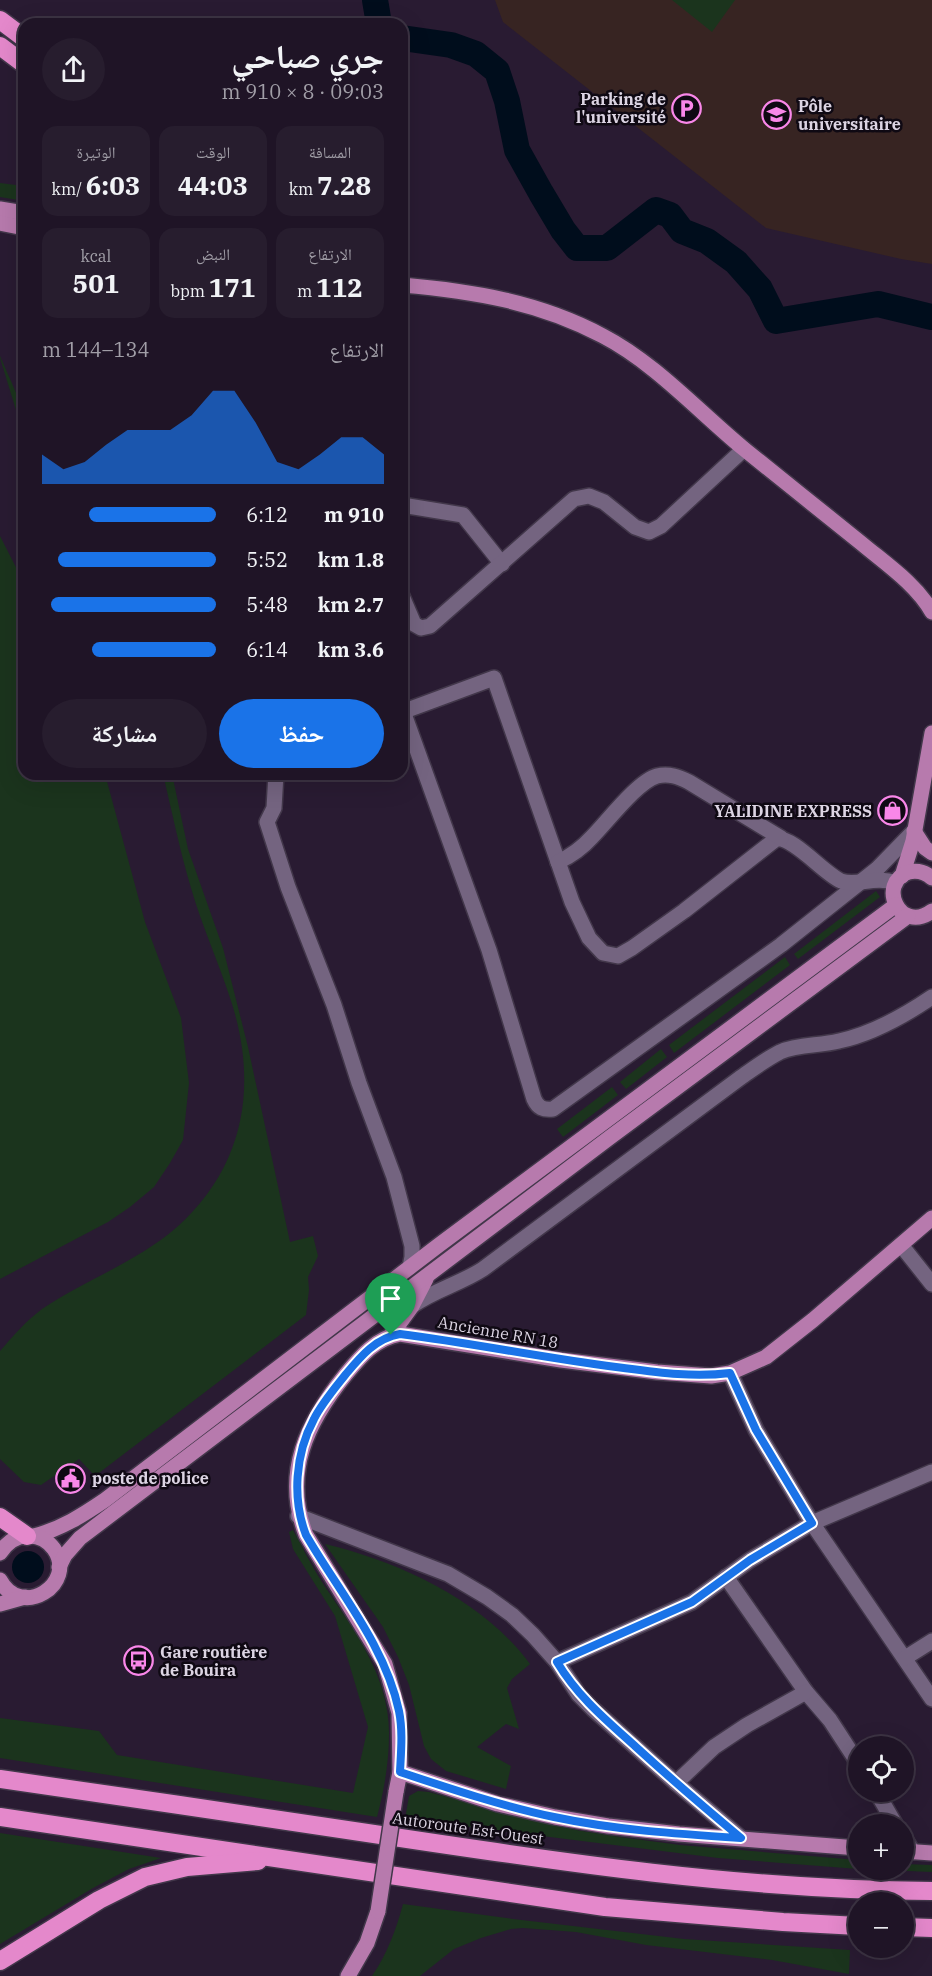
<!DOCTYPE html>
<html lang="ar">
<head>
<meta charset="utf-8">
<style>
	body { margin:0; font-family:"IBM Plex Serif","Noto Naskh Arabic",serif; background:#271d2e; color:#f1f3f6; direction:rtl; height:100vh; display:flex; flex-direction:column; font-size:22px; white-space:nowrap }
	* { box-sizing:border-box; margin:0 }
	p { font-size:20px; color:#a19ea7 }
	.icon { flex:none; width:33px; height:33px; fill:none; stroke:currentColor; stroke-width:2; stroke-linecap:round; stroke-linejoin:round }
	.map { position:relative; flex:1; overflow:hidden; direction:ltr }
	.sheet { position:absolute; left:18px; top:18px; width:390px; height:762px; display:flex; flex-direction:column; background:#1f1426; border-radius:18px; box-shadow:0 6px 24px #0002,0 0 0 2px #3c3343; direction:rtl }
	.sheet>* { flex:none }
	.fabs { position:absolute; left:848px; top:1736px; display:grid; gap:12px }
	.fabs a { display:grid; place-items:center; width:66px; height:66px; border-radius:50%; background:#1f1426; box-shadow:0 6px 24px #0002,0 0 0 2px #3c3343; font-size:30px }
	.pin { position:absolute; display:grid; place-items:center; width:51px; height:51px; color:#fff; margin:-62px -26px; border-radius:50% 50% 50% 0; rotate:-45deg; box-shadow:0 0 6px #0007 }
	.pin .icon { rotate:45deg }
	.round { display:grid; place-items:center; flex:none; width:63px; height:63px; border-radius:32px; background:#271d2e }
	.summary { display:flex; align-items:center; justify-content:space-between; height:102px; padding:0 24px }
	h1 { font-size:33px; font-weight:700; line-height:45px }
	.metrics { display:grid; grid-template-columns:repeat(3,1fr); gap:9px; height:102px; padding:6px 24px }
	.metrics div { display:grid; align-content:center; border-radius:15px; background:#271d2e; text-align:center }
	.metrics b { font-size:26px; font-weight:700 }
	.metrics small { font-size:16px; font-weight:400 }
	.metrics p { font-size:16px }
	.chart { height:168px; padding:12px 24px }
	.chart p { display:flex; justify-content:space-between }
	.chart svg { width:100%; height:108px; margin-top:6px; fill:#1a73e8; opacity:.7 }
	.primary-button { display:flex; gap:12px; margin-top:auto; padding:12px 24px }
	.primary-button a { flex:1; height:69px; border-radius:36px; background:#1a73e8; color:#fff; font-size:24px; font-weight:700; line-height:69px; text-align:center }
	.primary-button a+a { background:#271d2e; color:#f1f3f6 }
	ul { padding:0 24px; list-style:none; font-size:20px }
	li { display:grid; grid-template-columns:96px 72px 1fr; align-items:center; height:45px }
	li i { height:15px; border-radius:8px; background:#1a73e8 }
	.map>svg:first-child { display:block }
	.industrial { fill:#372422 }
	.green { fill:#1b341d }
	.water { fill:#000d1c }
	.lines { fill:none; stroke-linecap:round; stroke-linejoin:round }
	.river { stroke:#000d1c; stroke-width:26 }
	.minor-casing { stroke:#42374a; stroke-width:18 }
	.major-casing { stroke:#42374a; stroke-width:18 }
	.highway-casing { stroke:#42374a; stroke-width:21 }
	.minor { stroke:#746480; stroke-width:15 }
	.major { stroke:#b77aad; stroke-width:15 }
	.highway { stroke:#e488cb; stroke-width:18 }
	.major-bridge-casing { stroke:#42374a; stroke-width:18; stroke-linecap:butt }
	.major-bridge { stroke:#b77aad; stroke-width:15 }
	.route-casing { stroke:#fff; stroke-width:12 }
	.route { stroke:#1a73e8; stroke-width:8 }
	.labels { text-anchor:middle; stroke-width:5; stroke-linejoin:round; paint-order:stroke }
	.poi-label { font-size:16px; font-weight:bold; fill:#dcd4e3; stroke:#0f0913; text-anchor:start }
	.street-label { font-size:16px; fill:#dcd4e3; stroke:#0f0913 }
</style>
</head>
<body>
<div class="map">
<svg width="932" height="1976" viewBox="0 0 932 1976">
	<rect width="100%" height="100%" fill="#291b32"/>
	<!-- industrial -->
	<path class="industrial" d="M495,0H932V264L901,259L766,228L503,22Z"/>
	<!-- green -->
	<g class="green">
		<path d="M672,0H735L712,32Z"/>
		<path d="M0,183L24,186V201L0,197Z"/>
		<path d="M0,356L24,411V436L0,358Z"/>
		<path d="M0,536L24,583V774H105L145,922L181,1018L189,1083L183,1140L170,1163L154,1187L130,1207L108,1222L0,1279Z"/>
		<path d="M163,774H172L188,849L223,948L248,1047L290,1242L313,1236L318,1256L308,1277L309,1290L306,1315L95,1476L79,1459L41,1485L24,1482L0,1459V1351C13,1336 26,1321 42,1309C85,1280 137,1262 177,1227C244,1167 258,1087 232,1004C220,965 202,927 191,888C180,851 172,812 163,774Z"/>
		<path d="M876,891L880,897L798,959L794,954Z"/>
		<path d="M785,957L790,965L674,1053L669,1045Z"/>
		<path d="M661,1049L667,1057L626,1089L620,1082Z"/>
		<path d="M612,1087L618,1095L563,1137L557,1129Z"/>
		<path d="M293,1530C303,1548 311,1565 322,1582C353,1629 390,1676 389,1735C389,1762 384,1791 377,1817L0,1758V1718L99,1731L117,1755L353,1793L368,1727L335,1616L293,1549L289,1532Z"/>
		<path d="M325,1544C400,1562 484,1601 530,1664L512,1679L507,1688L519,1729L506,1724L477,1747L511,1766L506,1789L446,1771L431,1759L424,1746L409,1685L398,1657L383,1627Z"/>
		<path d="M418,1791L429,1792L517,1816L576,1830L620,1837L680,1845L858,1860V1869L718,1858L405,1819L409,1796Z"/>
		<path d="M0,1833L161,1858L129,1869L93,1888L0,1944Z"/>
		<path d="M903,1864L932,1865V1872L859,1869H903Z"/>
		<path d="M403,1904L513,1919L684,1939L850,1950L849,1974L772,1960L646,1945L576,1932L523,1928L511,1929L481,1938L454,1949L420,1976H372C387,1954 396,1930 403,1904Z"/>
	</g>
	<!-- water -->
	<circle class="water" cx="28" cy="1567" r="16"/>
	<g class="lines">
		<!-- river -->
		<g class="river">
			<path d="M375,0L379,24"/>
			<path d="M402,38L451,45L476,54L497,71L507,101L517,150L541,193L563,230L577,248H607L656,210L670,215L682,231L707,241L736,262L760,289L776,321L878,304L932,317"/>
		</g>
		<defs>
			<g id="minor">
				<path d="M402,505L463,515L502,564"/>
				<path d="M402,596L414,624L421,628L430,626L574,499L589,496L604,502L635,527L649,532L661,526L744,449"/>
				<path d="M403,711L489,950L534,1099C538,1108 543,1110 553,1109L781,945L877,869L914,831"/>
				<path d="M402,712L494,678L572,902L589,938L603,953L618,956L632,948L684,911L776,839C793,836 823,873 841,881C857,887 874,875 896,883"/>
				<path d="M276,774L274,808L267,822L288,887L334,1005L359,1083L394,1177L412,1246V1257L410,1267"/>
				<path d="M558,862C571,856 583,847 592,837C607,822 638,781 657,776C669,773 679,777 689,782L781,838"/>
				<path d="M901,1245L932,1284"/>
				<path d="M412,1306C434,1290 460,1284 483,1269L740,1078C753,1069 766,1059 780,1052C798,1044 820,1046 839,1041C872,1034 904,1016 932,997"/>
				<path d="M730,1373L756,1430L812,1523L932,1699"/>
				<path d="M298,1516L448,1574L487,1597L512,1615L533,1635L557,1662L579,1695L593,1709L676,1783L741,1838"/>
				<path d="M726,1577L806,1692L830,1720L858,1763"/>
				<path d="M905,1658L932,1641"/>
				<path d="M557,1662L692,1602L750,1560L812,1523L932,1472"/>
				<path d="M676,1783L714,1747L747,1725L806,1692"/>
				<path d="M876,1791L895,1824"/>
				<path d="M903,1836L913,1852"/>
			</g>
			<g id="major">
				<path d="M0,209L24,213"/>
				<path d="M0,223L24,228"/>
				<path d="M402,285C472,291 540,302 603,336C655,363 699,412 744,449C783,480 822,512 861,543C886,564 916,584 932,612"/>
				<path d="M914,831L925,848L932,853"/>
				<path d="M902,876L913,841L932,733"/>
				<path d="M932,878C925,872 918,870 909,872C876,883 900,935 932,911"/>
				<path d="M391,1335L412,1306L426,1279"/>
				<path d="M34,1536C61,1529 83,1515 105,1500L439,1245L896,905"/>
				<path d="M0,1553C7,1542 17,1535 30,1536C40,1536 48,1541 54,1549C78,1584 21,1620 0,1580"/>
				<path d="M59,1567L65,1555L80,1538L609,1138L908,916"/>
				<path d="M0,1604L25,1597"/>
				<path d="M400,1772L498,1804L555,1817L608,1826L679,1834L858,1848"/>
				<path d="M396,1792L400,1772L399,1713L385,1664L306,1535C282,1473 307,1422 346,1374C361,1356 376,1338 400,1334L561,1360L657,1372L711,1376L730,1373L766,1357L813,1320L932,1218"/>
				<path d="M903,1851L932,1853"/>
				<path d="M348,1976L367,1943L378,1911"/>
			</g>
			<g id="highway">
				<path d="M0,20L24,38"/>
				<path d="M0,46L24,64"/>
				<path d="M0,1517L27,1536"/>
				<path d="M0,1779C125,1797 249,1815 374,1834C559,1862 744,1890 932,1891"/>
				<path d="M0,1817L605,1907L783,1922L858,1926"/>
				<path d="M903,1927L932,1928"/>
				<path d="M0,1961L99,1900L145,1877L187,1867L258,1861"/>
			</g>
		</defs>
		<!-- minor casing -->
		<use href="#minor" class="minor-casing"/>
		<!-- major casing -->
		<use href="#major" class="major-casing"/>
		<!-- highway casing -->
		<use href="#highway" class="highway-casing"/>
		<!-- minor -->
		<use href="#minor" class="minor"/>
		<!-- major -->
		<use href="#major" class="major"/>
		<!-- highway -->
		<use href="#highway" class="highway"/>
		<defs>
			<path id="major-bridge" d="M378,1911L396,1792"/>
		</defs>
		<!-- major-bridge casing -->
		<use href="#major-bridge" class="major-bridge-casing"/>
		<!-- major-bridge -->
		<use href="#major-bridge" class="major-bridge"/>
	</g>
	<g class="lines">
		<defs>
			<path id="route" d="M400,1334C472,1343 544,1358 616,1367C654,1372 692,1378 730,1373L756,1430L812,1523L750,1560L692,1602L557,1662C578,1697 606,1720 636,1747C670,1778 705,1808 741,1838C678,1834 615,1830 554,1817C502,1806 451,1789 400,1772C401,1752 403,1731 399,1711C385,1645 339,1592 306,1535C292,1499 295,1454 314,1419C322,1403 335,1388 346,1374C361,1356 376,1338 400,1334Z"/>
		</defs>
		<!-- route casing -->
		<use href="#route" class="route-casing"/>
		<!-- route -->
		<use href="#route" class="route"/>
	</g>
	<!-- icons -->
	<defs>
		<symbol id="parking-ring" viewBox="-11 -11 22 22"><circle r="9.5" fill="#0f0913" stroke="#f987e9" stroke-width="1.5"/><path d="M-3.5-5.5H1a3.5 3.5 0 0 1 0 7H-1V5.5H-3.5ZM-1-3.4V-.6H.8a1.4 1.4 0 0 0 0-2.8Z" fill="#f987e9"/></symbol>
		<symbol id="university-ring" viewBox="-11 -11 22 22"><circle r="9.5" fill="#0f0913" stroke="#f987e9" stroke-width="1.5"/><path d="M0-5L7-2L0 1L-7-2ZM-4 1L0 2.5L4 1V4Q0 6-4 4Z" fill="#f987e9"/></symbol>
		<symbol id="shop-ring" viewBox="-11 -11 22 22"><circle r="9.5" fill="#0f0913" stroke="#f987e9" stroke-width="1.5"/><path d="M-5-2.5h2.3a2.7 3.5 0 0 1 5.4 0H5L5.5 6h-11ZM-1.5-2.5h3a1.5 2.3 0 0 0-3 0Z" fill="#f987e9"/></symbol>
		<symbol id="civic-ring" viewBox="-11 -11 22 22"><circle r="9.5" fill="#0f0913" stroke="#f987e9" stroke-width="1.5"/><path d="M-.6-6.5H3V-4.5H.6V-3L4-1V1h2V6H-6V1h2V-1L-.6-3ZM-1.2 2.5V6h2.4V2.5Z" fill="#f987e9"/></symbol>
		<symbol id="bus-ring" viewBox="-11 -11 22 22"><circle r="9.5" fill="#0f0913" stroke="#f987e9" stroke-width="1.5"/><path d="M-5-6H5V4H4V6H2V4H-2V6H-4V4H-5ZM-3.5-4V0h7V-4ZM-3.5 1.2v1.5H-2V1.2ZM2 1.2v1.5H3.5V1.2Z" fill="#f987e9"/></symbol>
	</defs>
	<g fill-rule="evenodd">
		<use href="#parking-ring" x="670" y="92" width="33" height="33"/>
		<use href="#university-ring" x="760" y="98" width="33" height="33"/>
		<use href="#shop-ring" x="876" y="794" width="33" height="33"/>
		<use href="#civic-ring" x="54" y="1462" width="33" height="33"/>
		<use href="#bus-ring" x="122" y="1644" width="33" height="33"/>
	</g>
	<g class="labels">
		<!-- poi labels -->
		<g class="poi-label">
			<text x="666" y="105" text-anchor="end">Parking de<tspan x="666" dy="18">l'université</tspan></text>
			<text x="798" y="112">Pôle<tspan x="798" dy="18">universitaire</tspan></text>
			<text x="872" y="817" text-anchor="end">YALIDINE EXPRESS</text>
			<text x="92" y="1484">poste de police</text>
			<text x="160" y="1658">Gare routière<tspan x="160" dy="18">de Bouira</tspan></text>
		</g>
		<!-- street labels -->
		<g class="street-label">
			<text transform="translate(498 1332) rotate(10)" y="6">Ancienne RN 18</text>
			<text transform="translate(468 1828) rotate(8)" y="6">Autoroute Est-Ouest</text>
		</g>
	</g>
</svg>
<div class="fabs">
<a><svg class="icon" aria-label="locate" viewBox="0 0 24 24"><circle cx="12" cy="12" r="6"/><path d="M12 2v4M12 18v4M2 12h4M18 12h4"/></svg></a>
<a>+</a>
<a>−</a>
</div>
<div class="pin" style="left:391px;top:1335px;background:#1e9e55"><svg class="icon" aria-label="arrive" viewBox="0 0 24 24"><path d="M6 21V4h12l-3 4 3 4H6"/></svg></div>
<section class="sheet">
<div class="summary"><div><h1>جري صباحي</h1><p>09:03 · 8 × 910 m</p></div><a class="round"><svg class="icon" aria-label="share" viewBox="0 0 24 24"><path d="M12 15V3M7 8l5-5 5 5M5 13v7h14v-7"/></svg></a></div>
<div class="metrics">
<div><p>المسافة</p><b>7.28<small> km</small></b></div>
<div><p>الوقت</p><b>44:03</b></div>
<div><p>الوتيرة</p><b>6:03<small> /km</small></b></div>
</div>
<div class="metrics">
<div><p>الارتفاع</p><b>112<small> m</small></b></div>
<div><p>النبض</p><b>171<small> bpm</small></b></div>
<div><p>kcal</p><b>501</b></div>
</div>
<div class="chart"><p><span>الارتفاع</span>134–144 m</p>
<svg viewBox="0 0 160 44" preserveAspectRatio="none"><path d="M0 44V32L10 38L20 35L30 28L40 22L50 22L60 22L70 16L80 6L90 6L100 19L110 35L120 38L130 32L140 25L150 25L160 32V44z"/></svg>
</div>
<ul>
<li><b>910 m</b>6:12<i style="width:73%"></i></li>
<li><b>1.8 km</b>5:52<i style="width:91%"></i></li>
<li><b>2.7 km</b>5:48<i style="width:95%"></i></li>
<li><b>3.6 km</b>6:14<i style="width:71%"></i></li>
</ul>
<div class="primary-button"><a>حفظ</a><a>مشاركة</a></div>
</section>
</div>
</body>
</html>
